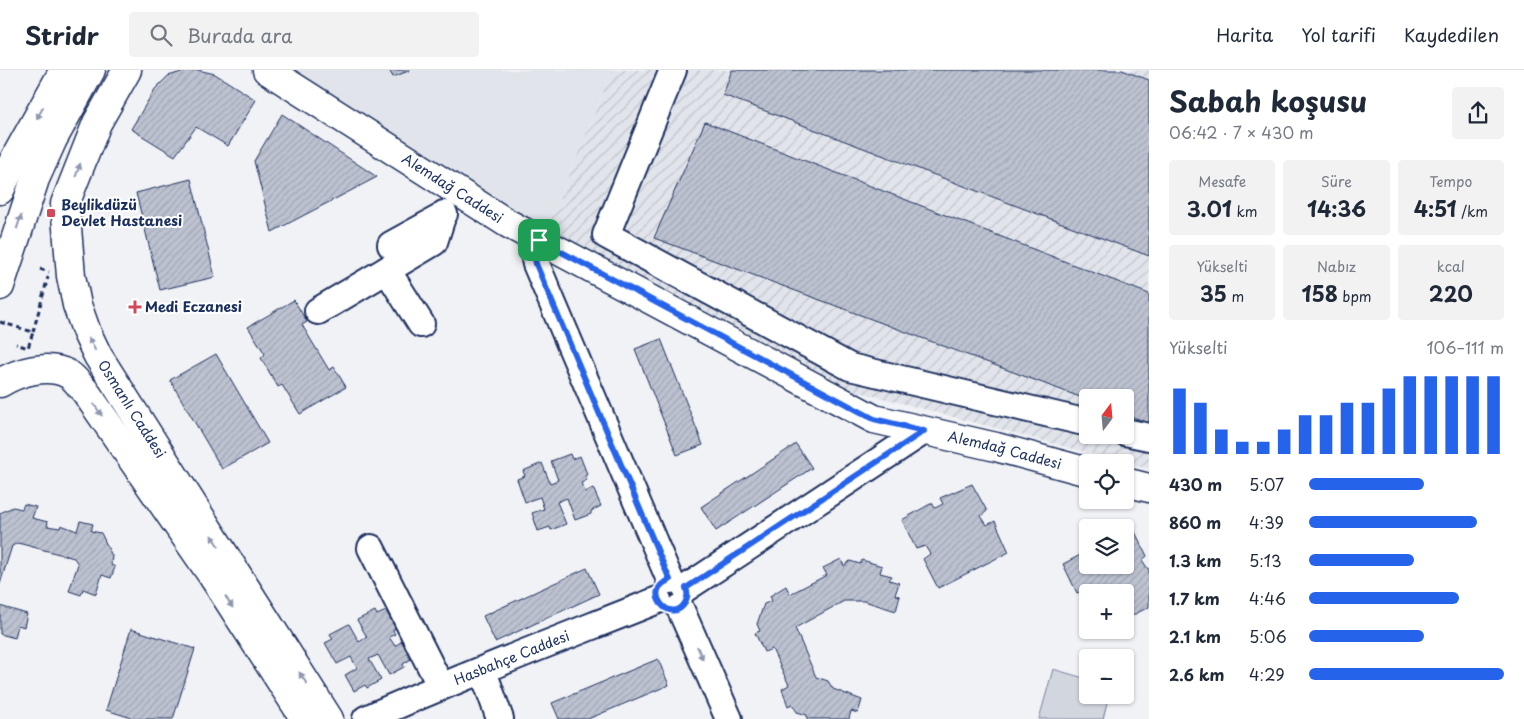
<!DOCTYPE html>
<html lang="tr">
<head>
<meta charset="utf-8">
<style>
	body { margin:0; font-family:"Playpen Sans",sans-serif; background:#f2f2f3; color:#1f2937; height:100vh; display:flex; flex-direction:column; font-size:19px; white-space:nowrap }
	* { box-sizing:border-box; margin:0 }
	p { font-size:16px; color:#747a83 }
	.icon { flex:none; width:28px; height:28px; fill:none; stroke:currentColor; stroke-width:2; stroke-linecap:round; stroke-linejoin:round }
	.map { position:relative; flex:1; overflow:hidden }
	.details { display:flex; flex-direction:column; background:#fff; width:375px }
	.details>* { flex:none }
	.needle { width:32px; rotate:16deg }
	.fabs { position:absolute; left:1079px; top:319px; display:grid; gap:10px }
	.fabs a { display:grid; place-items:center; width:55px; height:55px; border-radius:5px; background:#fff; box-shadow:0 1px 4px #0004; font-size:25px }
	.pin { position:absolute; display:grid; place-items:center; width:42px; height:42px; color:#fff; margin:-21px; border-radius:10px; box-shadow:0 2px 8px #0006 }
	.round { display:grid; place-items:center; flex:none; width:52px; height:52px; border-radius:5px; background:#f2f2f3 }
	.head { display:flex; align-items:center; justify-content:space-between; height:85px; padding:0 20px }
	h1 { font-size:28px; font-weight:700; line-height:38px }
	.stats { display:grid; grid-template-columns:repeat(3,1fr); gap:8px; height:85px; padding:5px 20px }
	.stats div { display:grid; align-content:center; border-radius:5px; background:#f2f2f3; text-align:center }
	.stats b { font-size:21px; font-weight:700 }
	.stats small { font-size:14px; font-weight:400 }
	.stats p { font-size:14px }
	.chart { height:140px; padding:10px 20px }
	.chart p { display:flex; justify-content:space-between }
	.chart svg { width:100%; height:90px; margin-top:5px; stroke:#2563eb; stroke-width:6 }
	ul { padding:0 20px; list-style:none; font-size:16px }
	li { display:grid; grid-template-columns:80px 60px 1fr; align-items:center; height:38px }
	li i { height:12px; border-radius:6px; background:#2563eb }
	header { display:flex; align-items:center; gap:30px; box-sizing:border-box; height:70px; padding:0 25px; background:#fff; border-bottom:1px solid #e0e1e3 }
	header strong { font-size:24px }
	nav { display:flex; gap:28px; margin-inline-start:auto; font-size:18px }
	.search { width:350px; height:45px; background:#f2f2f3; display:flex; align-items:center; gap:12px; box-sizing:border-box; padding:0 18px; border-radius:5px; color:#747a83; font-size:19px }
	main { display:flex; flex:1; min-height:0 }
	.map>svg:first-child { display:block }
	.built { fill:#e1e4ea }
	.industrial { fill:url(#industrial-furrows); fill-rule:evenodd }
	.pitch { fill:#d2d6df; stroke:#76829e }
	.building { fill:url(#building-hatch); stroke:#1b2f5e }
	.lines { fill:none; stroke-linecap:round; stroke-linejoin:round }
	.minor-casing { stroke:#1b2f5e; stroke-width:30 }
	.major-casing { stroke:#1b2f5e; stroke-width:31 }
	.path { stroke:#1b2f5e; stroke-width:3; stroke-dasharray:5 4; stroke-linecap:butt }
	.minor { stroke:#fff; stroke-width:26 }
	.major { stroke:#fff; stroke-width:28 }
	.oneway { fill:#8d97ae }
	.route-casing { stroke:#fff; stroke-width:10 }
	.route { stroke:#2563eb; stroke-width:6 }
	.poi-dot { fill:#d1495b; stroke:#fff; stroke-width:2 }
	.labels { text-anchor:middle; stroke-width:4; stroke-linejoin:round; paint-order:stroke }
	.street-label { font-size:14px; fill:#1b2f5e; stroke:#fff }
	.poi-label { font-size:14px; font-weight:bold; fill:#1b2f5e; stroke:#fff; text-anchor:start }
</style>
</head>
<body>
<header>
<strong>Stridr</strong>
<div class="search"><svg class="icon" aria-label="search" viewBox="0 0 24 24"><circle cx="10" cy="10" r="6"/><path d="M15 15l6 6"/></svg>Burada ara</div>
<nav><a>Harita</a><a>Yol tarifi</a><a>Kaydedilen</a></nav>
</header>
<main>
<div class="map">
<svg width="1149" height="649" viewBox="0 0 1149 649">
	<defs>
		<pattern id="industrial-furrows" width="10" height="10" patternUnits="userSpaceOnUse" patternTransform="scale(1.25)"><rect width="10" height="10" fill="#e1e4ea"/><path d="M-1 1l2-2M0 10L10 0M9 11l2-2" fill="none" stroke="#c0c4cb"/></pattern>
		<pattern id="building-hatch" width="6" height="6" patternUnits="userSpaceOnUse" patternTransform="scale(1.25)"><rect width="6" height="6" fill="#bcc2d0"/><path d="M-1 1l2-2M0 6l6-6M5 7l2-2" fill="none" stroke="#a1a7b5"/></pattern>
	</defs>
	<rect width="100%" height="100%" fill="#f1f2f5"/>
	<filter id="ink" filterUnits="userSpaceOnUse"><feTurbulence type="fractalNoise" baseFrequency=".02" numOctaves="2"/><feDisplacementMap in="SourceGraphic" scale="10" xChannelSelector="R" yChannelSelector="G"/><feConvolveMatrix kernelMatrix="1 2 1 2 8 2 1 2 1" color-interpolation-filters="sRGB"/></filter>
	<g filter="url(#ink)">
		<!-- built -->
		<path class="built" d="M295,0H612L546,162Z"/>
		<!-- industrial -->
		<path class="industrial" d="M612,0H1149V399L852,320L546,162ZM1088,328H1125V365H1088Z"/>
		<!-- pitch -->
		<path class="pitch" d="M1053,599L1087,609L1088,625H1109L1103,649H1039Z"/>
		<!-- building -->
		<g class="building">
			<path d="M198,0L215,4L256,30L228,76L196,57L175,86L131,59L155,19L168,6L185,1Z"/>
			<path d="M389,0H411L393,7Z"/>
			<path d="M732,0H1122L1149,10V186L723,25Z"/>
			<path d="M282,44L377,107L272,162L254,91Z"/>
			<path d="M705,52L1149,224V353L1125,344V328H1088V330L654,168Z"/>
			<path d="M191,109L215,207L160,220L136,123Z"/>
			<path d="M294,230L307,252L302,255L329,300L334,297L346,317L300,344L282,315L278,317L261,288L265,284L248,257Z"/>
			<path d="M661,269L703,375L677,385L635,279Z"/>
			<path d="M216,284L268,373L222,399L170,310Z"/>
			<path d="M796,374L812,398L716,461L701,437Z"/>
			<path d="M570,384L572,389L580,386L587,404L585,407L587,410L581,413L585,422L593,418L601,436L591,441V444L575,450L567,428L557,432L566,454L551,460L550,457L538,461L532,443L544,439L540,427L525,432L517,409L525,406L523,401L542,393L550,413L558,410L551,391Z"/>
			<path d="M972,414L987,441L981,446L987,455L995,451L1009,482L938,518L923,489L930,484L925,476L916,479L902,450L932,433L935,438L943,434L940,428Z"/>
			<path d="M24,434L36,437L32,448L48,452L47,456L60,458L61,455L77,461L80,451L93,454L91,461L101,463L112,486L111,495L115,497L111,508L102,505L96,524L83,519L81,525L69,521L78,494L74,488L18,473L12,476L0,514V443L13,437L22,439Z"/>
			<path d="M1133,458L1147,486L1142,490L1148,499H1149V537L1125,549V522H1088L1086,520L1077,523L1063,494L1088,481V495H1125V461Z"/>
			<path d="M841,489L844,496L850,491L860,494L862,490L882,496L880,503L892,506L889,510L899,513L895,525L900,526L896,541L864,531H844L795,558L816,607L828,611L833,619L862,630L858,643L851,641L849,649H807V645L797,642L792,634L788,636L782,619L789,615L772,579L764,582L755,563L760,561L757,554L764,534L772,531L770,526L786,516L790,524L827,505L823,498Z"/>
			<path d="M587,498L599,524L495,572L483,546Z"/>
			<path d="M0,536L27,544L24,557L18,555L15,568L0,564Z"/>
			<path d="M375,541L377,545L386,541L395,557L393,561L395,564L389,567L395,576L402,571L413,588L403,594L404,597L389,605L378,585L369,589L381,610L367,618L365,615L354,621L345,605L357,598L351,587L337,594L325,573L333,569L330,564L349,554L359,572L367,567L357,550Z"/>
			<path d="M131,559L195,579L173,649H135L106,640Z"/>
			<path d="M658,589L669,615L588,649H559L552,633Z"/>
		</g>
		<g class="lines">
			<defs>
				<g id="minor">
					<path d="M673,0L606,165L850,297L1088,353"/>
					<path d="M539,170L534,184L536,194L670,510"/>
					<path d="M391,175L442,147L444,144"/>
					<path d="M387,200L421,254"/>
					<path d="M318,241L434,172L442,147"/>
					<path d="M1125,362L1149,367"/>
					<path d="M371,478L440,615"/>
					<path d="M686,518L924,361"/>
					<path d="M680,538L729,649"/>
					<path d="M483,601L500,649"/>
					<path id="s1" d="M366,649C462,606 560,569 658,530"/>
				</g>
				<g id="major">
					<path id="s2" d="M127,0L97,53L65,134L71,206L77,235L87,263L98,286L329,649"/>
					<path id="s3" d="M267,0L507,153L874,349L996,377L1088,402"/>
					<path d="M0,120L14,90L64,0"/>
					<path d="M0,216L35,109L53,69L91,0"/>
					<path d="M0,313C18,302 48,293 68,304C74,307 80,316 85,321L212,505L305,649"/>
					<path d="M1125,412L1149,418"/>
				</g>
			</defs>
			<!-- minor casing -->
			<use href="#minor" class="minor-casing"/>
			<!-- major casing -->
			<use href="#major" class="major-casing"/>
			<!-- path -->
			<g class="path">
				<path d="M40,199L49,202"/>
				<path d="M0,252L33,262L28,278L16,274"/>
				<path d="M33,262L48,207"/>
			</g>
			<!-- minor -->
			<use href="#minor" class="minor"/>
			<!-- major -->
			<use href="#major" class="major"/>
		</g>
		<!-- one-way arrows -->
		<defs><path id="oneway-solid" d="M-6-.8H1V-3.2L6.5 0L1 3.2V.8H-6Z" transform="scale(1.25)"/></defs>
		<g class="oneway">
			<use href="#oneway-solid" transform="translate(40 43) rotate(119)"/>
			<use href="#oneway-solid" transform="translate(78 100) rotate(-70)"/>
			<use href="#oneway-solid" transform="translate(19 152) rotate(-72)"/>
			<use href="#oneway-solid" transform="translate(92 274) rotate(-117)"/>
			<use href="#oneway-solid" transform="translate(98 340) rotate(55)"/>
			<use href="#oneway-solid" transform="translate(215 471) rotate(-123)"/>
			<use href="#oneway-solid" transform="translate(229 532) rotate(57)"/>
			<use href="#oneway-solid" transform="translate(700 583) rotate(66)"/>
			<use href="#oneway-solid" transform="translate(303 608) rotate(-123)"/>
		</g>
	</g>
	<g class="lines" filter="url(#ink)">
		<defs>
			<path id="route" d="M539,170L874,349L924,361L686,518C688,523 688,528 685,533C671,556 640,520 670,510L536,194L534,184Z"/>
		</defs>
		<!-- route casing -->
		<use href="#route" class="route-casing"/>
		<!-- route -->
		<use href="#route" class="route"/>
	</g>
	<!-- markers -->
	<g class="poi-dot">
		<rect x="46" y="138" width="10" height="10" rx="2.5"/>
		<path d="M132.5 229.5h5v5h5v5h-5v5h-5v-5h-5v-5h5z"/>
	</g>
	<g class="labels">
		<!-- street labels -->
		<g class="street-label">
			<text dy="5" stroke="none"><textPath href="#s3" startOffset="220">Alemdağ Caddesi</textPath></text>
			<text dy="5" stroke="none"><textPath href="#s2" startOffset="368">Osmanlı Caddesi</textPath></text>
			<text dy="5" stroke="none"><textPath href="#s3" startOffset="835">Alemdağ Caddesi</textPath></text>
			<text dy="5" stroke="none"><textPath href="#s1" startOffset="158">Hasbahçe Caddesi</textPath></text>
		</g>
		<!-- poi labels -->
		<g class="poi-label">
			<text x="61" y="140">Beylikdüzü<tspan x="61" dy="16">Devlet Hastanesi</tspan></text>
			<text x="145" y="242">Medi Eczanesi</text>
		</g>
	</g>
</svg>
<div class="fabs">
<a><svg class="needle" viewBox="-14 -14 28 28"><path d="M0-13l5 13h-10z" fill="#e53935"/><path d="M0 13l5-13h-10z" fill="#747a83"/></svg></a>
<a><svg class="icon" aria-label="locate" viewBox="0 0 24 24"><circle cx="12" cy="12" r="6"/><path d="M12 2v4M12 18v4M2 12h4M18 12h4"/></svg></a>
<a><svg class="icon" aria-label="layers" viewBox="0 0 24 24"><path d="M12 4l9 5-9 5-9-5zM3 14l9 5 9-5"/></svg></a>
<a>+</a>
<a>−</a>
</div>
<div class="pin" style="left:539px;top:170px;background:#1e9e55"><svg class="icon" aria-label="arrive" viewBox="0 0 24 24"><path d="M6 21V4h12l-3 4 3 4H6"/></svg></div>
</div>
<section class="details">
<div class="head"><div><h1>Sabah koşusu</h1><p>06:42 · 7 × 430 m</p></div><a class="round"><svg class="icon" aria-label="share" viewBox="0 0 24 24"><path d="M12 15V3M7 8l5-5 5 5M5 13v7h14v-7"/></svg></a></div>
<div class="stats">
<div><p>Mesafe</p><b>3.01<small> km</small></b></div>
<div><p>Süre</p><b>14:36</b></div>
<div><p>Tempo</p><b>4:51<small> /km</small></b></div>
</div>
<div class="stats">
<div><p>Yükselti</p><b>35<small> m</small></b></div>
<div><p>Nabız</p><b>158<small> bpm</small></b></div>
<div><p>kcal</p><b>220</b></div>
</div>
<div class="chart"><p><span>Yükselti</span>106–111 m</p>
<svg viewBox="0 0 160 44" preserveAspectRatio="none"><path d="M5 44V12M15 44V19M25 44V32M35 44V38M45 44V38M55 44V32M65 44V25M75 44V25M85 44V19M95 44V19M105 44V12M115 44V6M125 44V6M135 44V6M145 44V6M155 44V6"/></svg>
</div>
<ul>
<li><b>430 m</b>5:07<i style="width:59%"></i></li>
<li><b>860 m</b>4:39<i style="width:86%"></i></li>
<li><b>1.3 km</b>5:13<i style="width:54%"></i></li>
<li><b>1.7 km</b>4:46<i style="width:77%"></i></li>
<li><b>2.1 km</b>5:06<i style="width:59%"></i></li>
<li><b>2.6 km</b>4:29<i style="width:100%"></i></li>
</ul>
</section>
</main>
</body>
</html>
